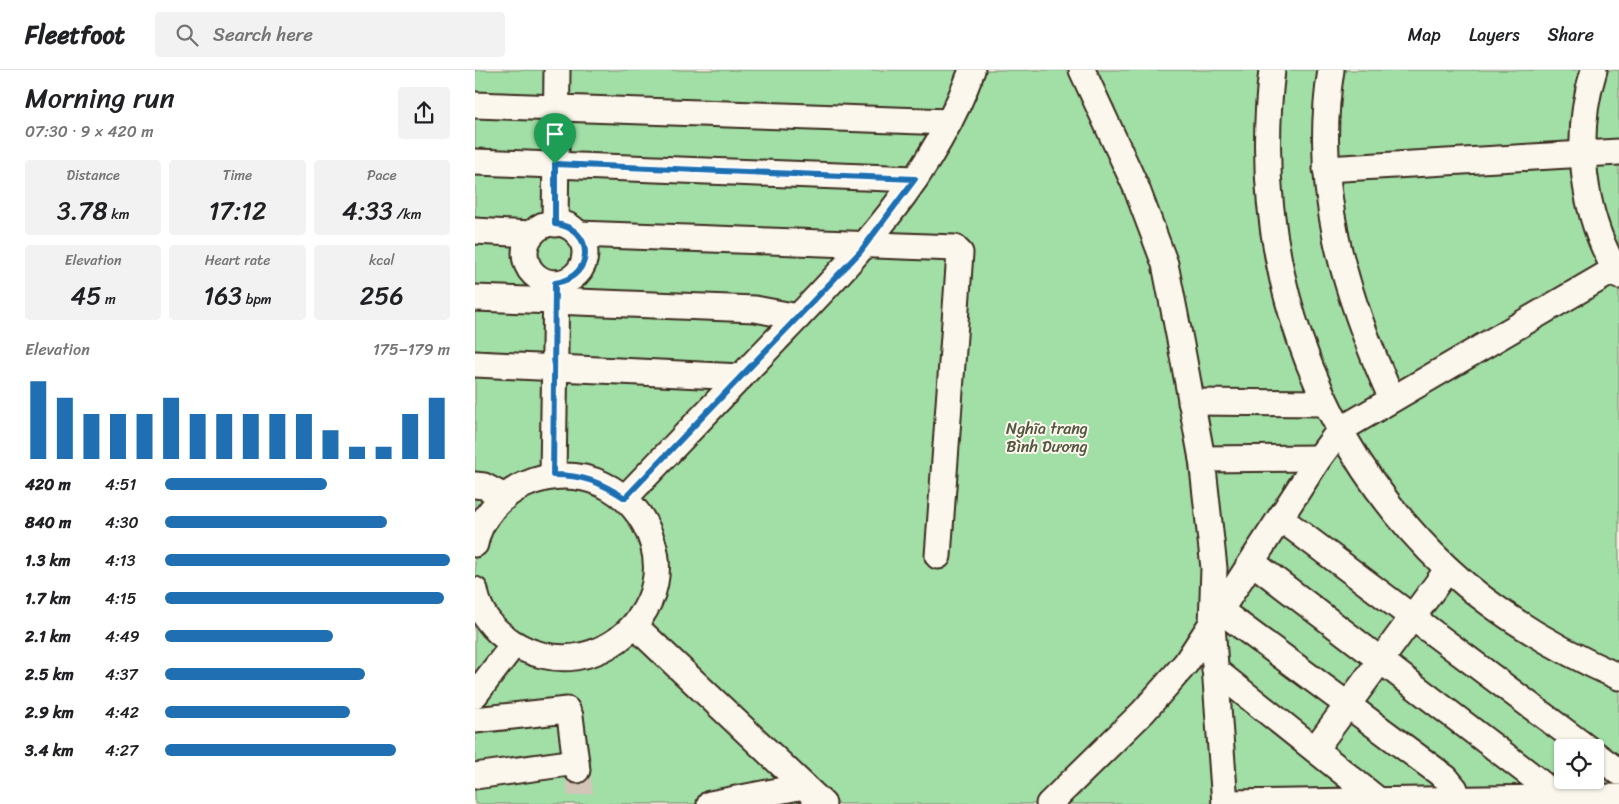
<!DOCTYPE html>
<html lang="en">
<head>
<meta charset="utf-8">
<style>
	body { margin:0; font-family:Sriracha,sans-serif; background:#f2f2f2; color:#202124; height:100vh; display:flex; flex-direction:column; font-size:19px; white-space:nowrap }
	* { box-sizing:border-box; margin:0 }
	p { font-size:16px; color:#757577 }
	.icon { flex:none; width:28px; height:28px; fill:none; stroke:currentColor; stroke-width:2; stroke-linecap:round; stroke-linejoin:round }
	.map { position:relative; flex:1; overflow:hidden }
	.side { display:flex; flex-direction:column; background:#fff; width:475px }
	.side>* { flex:none }
	.fabs { position:absolute; left:1079px; top:669px; display:grid; gap:10px }
	.fabs a { display:grid; place-items:center; width:50px; height:50px; border-radius:5px; background:#fff; box-shadow:0 1px 4px #0004; font-size:25px }
	.pin { position:absolute; display:grid; place-items:center; width:42px; height:42px; color:#fff; margin:-51px -21px; border-radius:50% 50% 50% 0; rotate:-45deg; box-shadow:0 0 5px #0007 }
	.pin .icon { rotate:45deg }
	.round { display:grid; place-items:center; flex:none; width:52px; height:52px; border-radius:5px; background:#f2f2f2 }
	.headline { display:flex; align-items:center; justify-content:space-between; height:85px; padding:0 25px }
	h1 { font-size:28px; font-weight:600; line-height:38px }
	.metrics { display:grid; grid-template-columns:repeat(3,1fr); gap:8px; height:85px; padding:5px 25px }
	.metrics div { display:grid; align-content:center; border-radius:5px; background:#f2f2f2; text-align:center }
	.metrics b { font-size:25px; font-weight:600 }
	.metrics small { font-size:14px; font-weight:400 }
	.metrics p { font-size:14px }
	.chart { height:140px; padding:10px 25px }
	.chart p { display:flex; justify-content:space-between }
	.chart svg { width:100%; height:90px; margin-top:5px; stroke:#1f6fb2; stroke-width:6 }
	ul { padding:0 25px; list-style:none; font-size:16px }
	li { display:grid; grid-template-columns:80px 60px 1fr; align-items:center; height:38px }
	li i { height:12px; border-radius:6px; background:#1f6fb2 }
	header { display:flex; align-items:center; gap:30px; box-sizing:border-box; height:70px; padding:0 25px; background:#fff; border-bottom:1px solid #e0e0e0 }
	header strong { font-size:24px }
	nav { display:flex; gap:28px; margin-inline-start:auto; font-size:18px }
	.search { width:350px; height:45px; background:#f2f2f2; display:flex; align-items:center; gap:12px; box-sizing:border-box; padding:0 18px; border-radius:5px; color:#757577; font-size:19px }
	main { display:flex; flex:1; min-height:0 }
	.map>svg:first-child { display:block }
	.green { fill:#a1dfa7; stroke:#6e8462; fill-rule:evenodd }
	.lines { fill:none; stroke-linecap:round; stroke-linejoin:round }
	.minor-tunnel { stroke:#d4c5b9; stroke-width:25; stroke-dasharray:25 12; stroke-linecap:butt }
	.minor-casing { stroke:#3b2a1e; stroke-width:29 }
	.minor { stroke:#fbf7ec; stroke-width:25 }
	.route-casing { stroke:#fff; stroke-width:10 }
	.route { stroke:#1f6fb2; stroke-width:6 }
	.labels { text-anchor:middle; stroke-width:4; stroke-linejoin:round; paint-order:stroke }
	.park-label { font-size:16px; fill:#545740; stroke:#fbf7ec }
</style>
</head>
<body>
<header>
<strong>Fleetfoot</strong>
<div class="search"><svg class="icon" aria-label="search" viewBox="0 0 24 24"><circle cx="10" cy="10" r="6"/><path d="M15 15l6 6"/></svg>Search here</div>
<nav><a>Map</a><a>Layers</a><a>Share</a></nav>
</header>
<main>
<section class="side">
<div class="headline"><div><h1>Morning run</h1><p>07:30 · 9 × 420 m</p></div><a class="round"><svg class="icon" aria-label="share" viewBox="0 0 24 24"><path d="M12 15V3M7 8l5-5 5 5M5 13v7h14v-7"/></svg></a></div>
<div class="metrics">
<div><p>Distance</p><b>3.78<small> km</small></b></div>
<div><p>Time</p><b>17:12</b></div>
<div><p>Pace</p><b>4:33<small> /km</small></b></div>
</div>
<div class="metrics">
<div><p>Elevation</p><b>45<small> m</small></b></div>
<div><p>Heart rate</p><b>163<small> bpm</small></b></div>
<div><p>kcal</p><b>256</b></div>
</div>
<div class="chart"><p><span>Elevation</span>175–179 m</p>
<svg viewBox="0 0 160 44" preserveAspectRatio="none"><path d="M5 44V6M15 44V14M25 44V22M35 44V22M45 44V22M55 44V14M65 44V22M75 44V22M85 44V22M95 44V22M105 44V22M115 44V30M125 44V38M135 44V38M145 44V22M155 44V14"/></svg>
</div>
<ul>
<li><b>420 m</b>4:51<i style="width:57%"></i></li>
<li><b>840 m</b>4:30<i style="width:78%"></i></li>
<li><b>1.3 km</b>4:13<i style="width:100%"></i></li>
<li><b>1.7 km</b>4:15<i style="width:98%"></i></li>
<li><b>2.1 km</b>4:49<i style="width:59%"></i></li>
<li><b>2.5 km</b>4:37<i style="width:70%"></i></li>
<li><b>2.9 km</b>4:42<i style="width:65%"></i></li>
<li><b>3.4 km</b>4:27<i style="width:81%"></i></li>
</ul>
</section>
<div class="map">
<svg width="1144" height="734" viewBox="0 0 1144 734">
	<rect width="100%" height="100%" fill="#faece0"/>
	<filter id="ink" filterUnits="userSpaceOnUse"><feTurbulence type="fractalNoise" baseFrequency=".02" numOctaves="2"/><feDisplacementMap in="SourceGraphic" scale="10" xChannelSelector="R" yChannelSelector="G"/><feConvolveMatrix kernelMatrix="1 2 1 2 8 2 1 2 1" color-interpolation-filters="sRGB"/></filter>
	<g filter="url(#ink)">
		<!-- green -->
		<path class="green" d="M0,0H1144V734H0ZM1088,678H1120V710H1088Z"/>
		<g class="lines">
			<!-- minor-tunnel -->
			<path class="minor-tunnel" d="M102,700L107,734"/>
			<defs>
				<g id="minor">
					<path d="M607,0L661,117L690,194L706,275L727,389L739,498L737,555L750,734"/>
					<path d="M797,0C775,185 836,369 972,498C1022,545 1083,580 1144,607"/>
					<path d="M856,0C837,118 869,223 917,329"/>
					<path d="M1119,0C1098,68 1107,145 1144,206"/>
					<path d="M0,35L474,52"/>
					<path d="M0,92L440,109"/>
					<path d="M851,99L1144,82"/>
					<circle cx="80" cy="183" r="30"/>
					<path d="M80,154L82,0"/>
					<path d="M0,161L57,164"/>
					<path d="M103,164L480,178L485,183L463,486"/>
					<path d="M0,228L280,239L323,247"/>
					<path d="M0,294L266,307"/>
					<path d="M716,332L850,333"/>
					<path d="M727,389L844,388"/>
					<path d="M78,405L81,213"/>
					<path d="M0,415L9,416L30,427"/>
					<path d="M150,428C201,375 251,322 301,270C379,189 458,108 497,0"/>
					<path d="M805,448L1112,678"/>
					<path d="M0,474C4,449 26,425 49,415C103,391 161,417 178,474C194,528 152,580 100,587C58,593 7,564 0,520"/>
					<path d="M777,492L1053,703L1068,715L1076,728"/>
					<path d="M746,541L971,708L980,719L984,734"/>
					<path d="M160,556L348,734"/>
					<path d="M740,600L903,730"/>
					<path d="M0,625L39,574"/>
					<path d="M0,650L92,640L95,646L102,700"/>
					<path d="M840,679L973,499"/>
					<path d="M1120,684L1144,702"/>
					<path d="M0,706L101,692"/>
					<path d="M750,733L1144,727"/>
					<path d="M235,734L329,716"/>
					<path d="M574,734L668,642L711,593L844,388L865,360L1144,197"/>
				</g>
			</defs>
			<!-- minor casing -->
			<use href="#minor" class="minor-casing"/>
			<!-- minor -->
			<use href="#minor" class="minor"/>
		</g>
	</g>
	<g class="lines" filter="url(#ink)">
		<defs>
			<path id="route" d="M80,94L440,109L385,182L150,428C125,412 108,405 78,405L80,213C120,207 120,158 80,154Z"/>
		</defs>
		<!-- route casing -->
		<use href="#route" class="route-casing"/>
		<!-- route -->
		<use href="#route" class="route"/>
	</g>
	<g class="labels">
		<!-- park labels -->
		<g class="park-label">
			<text x="572" y="364">Nghĩa trang<tspan x="572" dy="18">Bình Dương</tspan></text>
		</g>
	</g>
</svg>
<div class="fabs">
<a><svg class="icon" aria-label="locate" viewBox="0 0 24 24"><circle cx="12" cy="12" r="6"/><path d="M12 2v4M12 18v4M2 12h4M18 12h4"/></svg></a>
</div>
<div class="pin" style="left:80px;top:94px;background:#1e9e55"><svg class="icon" aria-label="arrive" viewBox="0 0 24 24"><path d="M6 21V4h12l-3 4 3 4H6"/></svg></div>
</div>
</main>
</body>
</html>
